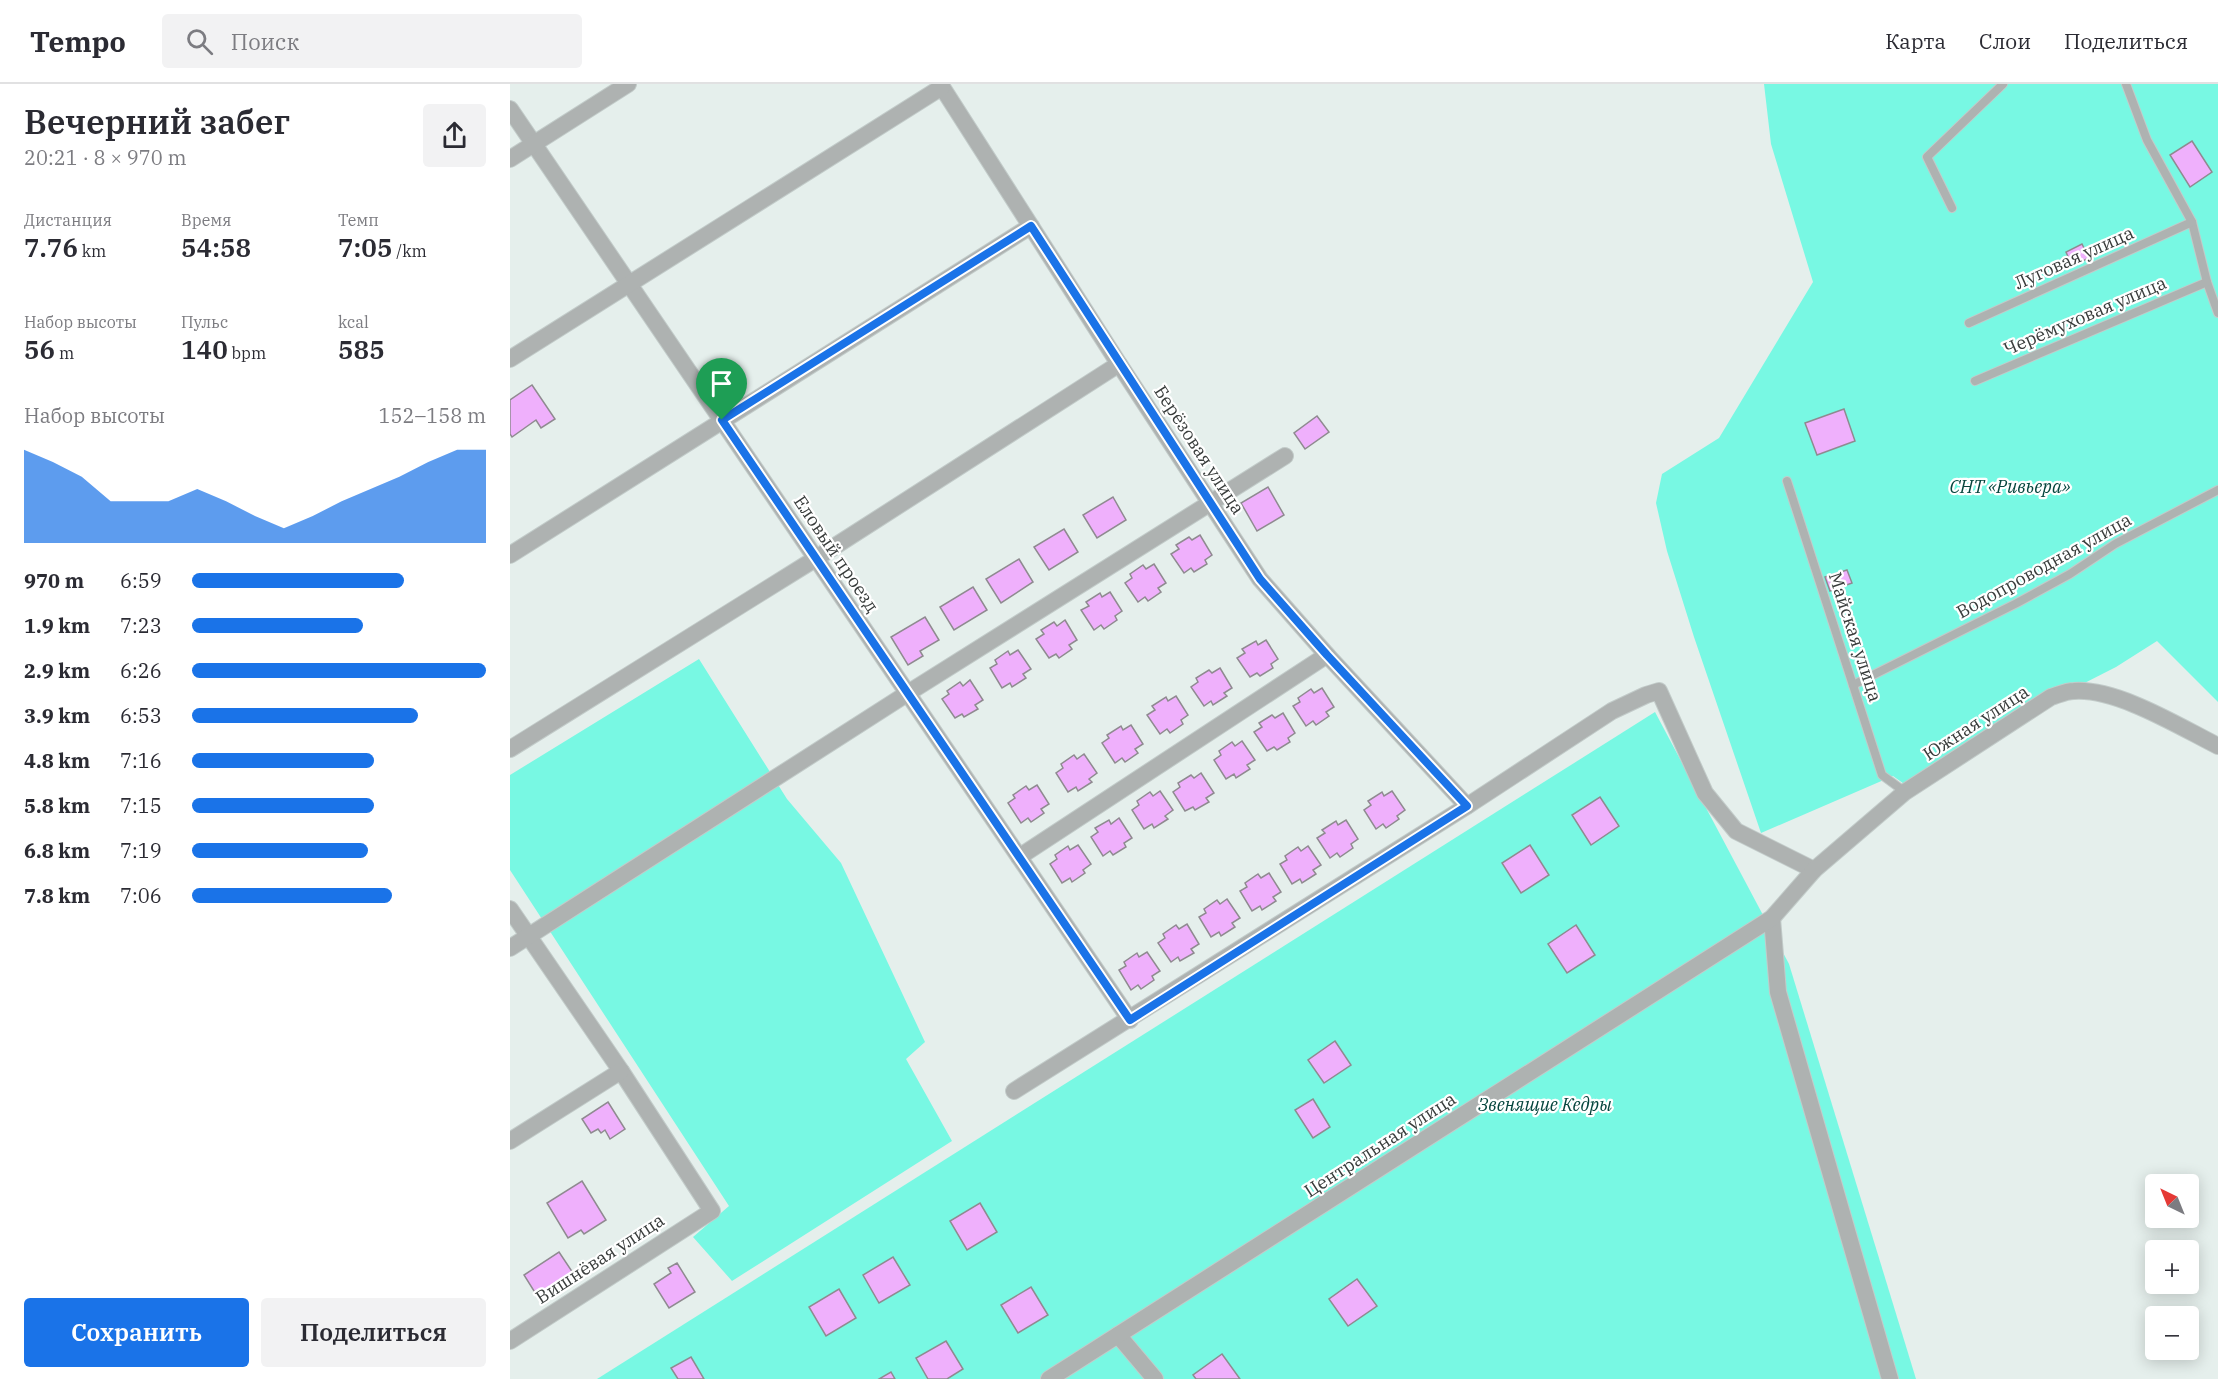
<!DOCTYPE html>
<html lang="ru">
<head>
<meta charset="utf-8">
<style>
	body { margin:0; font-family:"IBM Plex Serif",serif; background:#f2f2f3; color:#2b2b33; height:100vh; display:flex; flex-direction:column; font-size:22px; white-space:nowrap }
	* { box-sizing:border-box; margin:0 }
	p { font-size:20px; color:#7c7c81 }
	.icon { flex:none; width:33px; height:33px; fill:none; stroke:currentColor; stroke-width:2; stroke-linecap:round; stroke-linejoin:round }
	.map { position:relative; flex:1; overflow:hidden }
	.drawer { display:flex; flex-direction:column; background:#fff; width:510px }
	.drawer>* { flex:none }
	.needle { width:39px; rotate:317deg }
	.buttons { position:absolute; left:1635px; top:1090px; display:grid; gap:12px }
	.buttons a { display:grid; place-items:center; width:54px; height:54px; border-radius:6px; background:#fff; box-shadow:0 3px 15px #0003; font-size:30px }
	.pin { position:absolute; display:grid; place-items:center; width:51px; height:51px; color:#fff; margin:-62px -26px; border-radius:50% 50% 50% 0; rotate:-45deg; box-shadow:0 0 6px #0007 }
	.pin .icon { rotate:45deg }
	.round { display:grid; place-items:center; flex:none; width:63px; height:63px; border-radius:6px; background:#f2f2f3 }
	.overview { display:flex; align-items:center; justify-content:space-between; height:102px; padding:0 24px }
	h1 { font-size:33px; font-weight:600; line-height:45px }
	.metrics { display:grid; grid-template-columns:repeat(3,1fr); gap:9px; height:102px; padding:6px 24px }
	.metrics div { display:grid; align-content:center }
	.metrics b { font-size:26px; font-weight:600 }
	.metrics small { font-size:16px; font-weight:400 }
	.metrics p { font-size:16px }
	.chart { height:168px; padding:12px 24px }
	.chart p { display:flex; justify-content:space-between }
	.chart svg { width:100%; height:108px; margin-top:6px; fill:#1a73e8; opacity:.7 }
	.button { display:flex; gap:12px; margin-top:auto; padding:12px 24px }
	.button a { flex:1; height:69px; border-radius:6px; background:#1a73e8; color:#fff; font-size:24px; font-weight:600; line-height:69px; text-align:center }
	.button a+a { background:#f2f2f3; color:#2b2b33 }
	ul { padding:0 24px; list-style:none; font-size:20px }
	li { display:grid; grid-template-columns:96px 72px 1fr; align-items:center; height:45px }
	li i { height:15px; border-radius:8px; background:#1a73e8 }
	header { display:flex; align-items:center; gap:36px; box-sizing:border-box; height:84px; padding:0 30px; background:#fff; border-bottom:2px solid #e1e1e2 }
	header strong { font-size:28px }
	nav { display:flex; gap:33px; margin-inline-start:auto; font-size:21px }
	.search { width:420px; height:54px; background:#f2f2f3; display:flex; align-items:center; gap:15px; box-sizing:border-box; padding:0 21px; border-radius:6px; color:#7c7c81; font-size:22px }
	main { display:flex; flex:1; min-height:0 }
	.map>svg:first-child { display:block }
	.green { fill:#78f8e3 }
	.building { fill:#efb0fc; stroke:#8f8a90; stroke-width:1.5 }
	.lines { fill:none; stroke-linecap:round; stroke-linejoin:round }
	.service-casing { stroke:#c2cbc9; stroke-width:10 }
	.minor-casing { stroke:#c2cbc9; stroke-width:18 }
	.service { stroke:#aeb2b1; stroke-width:8 }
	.minor { stroke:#aeb2b1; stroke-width:16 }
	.route-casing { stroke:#fff; stroke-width:12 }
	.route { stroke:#1a73e8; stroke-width:8 }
	.labels { text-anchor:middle; stroke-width:4.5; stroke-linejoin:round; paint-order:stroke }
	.street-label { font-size:18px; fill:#383c3b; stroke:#fff }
	.park-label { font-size:18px; font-style:italic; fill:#05453d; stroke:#fff }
</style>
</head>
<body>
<header>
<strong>Tempo</strong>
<div class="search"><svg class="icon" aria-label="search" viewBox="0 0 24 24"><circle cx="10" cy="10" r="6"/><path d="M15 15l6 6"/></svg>Поиск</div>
<nav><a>Карта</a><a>Слои</a><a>Поделиться</a></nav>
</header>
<main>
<section class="drawer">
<div class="overview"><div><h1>Вечерний забег</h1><p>20:21 · 8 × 970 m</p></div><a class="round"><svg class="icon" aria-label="share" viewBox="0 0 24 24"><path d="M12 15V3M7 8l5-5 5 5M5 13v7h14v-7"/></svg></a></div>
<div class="metrics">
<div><p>Дистанция</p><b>7.76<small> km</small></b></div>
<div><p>Время</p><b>54:58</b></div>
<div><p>Темп</p><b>7:05<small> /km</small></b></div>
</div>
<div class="metrics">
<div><p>Набор высоты</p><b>56<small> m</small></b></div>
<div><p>Пульс</p><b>140<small> bpm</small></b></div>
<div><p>kcal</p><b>585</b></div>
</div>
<div class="chart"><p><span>Набор высоты</span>152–158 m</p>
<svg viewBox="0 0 160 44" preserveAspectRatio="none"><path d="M0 44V6L10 11L20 17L30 27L40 27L50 27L60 22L70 27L80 33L90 38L100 33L110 27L120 22L130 17L140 11L150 6L160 6V44z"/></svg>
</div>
<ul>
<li><b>970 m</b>6:59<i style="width:72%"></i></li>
<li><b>1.9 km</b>7:23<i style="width:58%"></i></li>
<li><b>2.9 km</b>6:26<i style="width:100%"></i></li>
<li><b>3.9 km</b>6:53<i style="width:77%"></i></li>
<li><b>4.8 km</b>7:16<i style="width:62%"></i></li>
<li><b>5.8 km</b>7:15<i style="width:62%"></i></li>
<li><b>6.8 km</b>7:19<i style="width:60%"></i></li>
<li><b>7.8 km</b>7:06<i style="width:68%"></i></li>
</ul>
<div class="button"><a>Сохранить</a><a>Поделиться</a></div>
</section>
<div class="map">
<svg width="1708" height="1295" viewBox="0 0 1708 1295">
	<rect width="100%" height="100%" fill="#e5efec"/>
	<!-- green -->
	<g class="green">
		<path d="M1254,0H1708V618L1647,557L1606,583L1490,642L1397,702L1383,692L1251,749L1184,553L1157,467L1146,419L1152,390L1209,354L1303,198L1261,60Z"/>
		<path d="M189,575L277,715L331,779L415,958L396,975L442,1057L222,1197L183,1153L219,1122L0,786V691Z"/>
		<path d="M1145,628L1279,880L1406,1295H87Z"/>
	</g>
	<!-- building -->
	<g class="building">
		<path d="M1682,57L1702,88L1680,103L1660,71Z"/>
		<path d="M1572,160L1579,174L1562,182L1556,168Z"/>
		<path d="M22,301L45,335L31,344L26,336L2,353L0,350V316Z"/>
		<path d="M1334,325L1345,357L1307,371L1295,339Z"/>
		<path d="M807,332L819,348L795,365L784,349Z"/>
		<path d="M758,403L774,431L747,447L731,419Z"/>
		<path d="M603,413L616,436L587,454L573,431Z"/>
		<path d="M554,445L568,468L539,486L524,463Z"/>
		<path d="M690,451L702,471L695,476L697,480L684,488L681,484L674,489L661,470L669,465L666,461L679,453L682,456Z"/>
		<path d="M509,475L523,498L491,519L476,495Z"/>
		<path d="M644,480L656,499L648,504L651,508L638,517L635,513L628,518L615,499L622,494L620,490L633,481L636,485Z"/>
		<path d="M1337,486L1342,499L1320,507L1315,493Z"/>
		<path d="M463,503L477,526L444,546L430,523Z"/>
		<path d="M600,508L612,527L605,532L607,536L594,545L591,541L584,546L571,526L579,522L576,518L590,509L592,513Z"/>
		<path d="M415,533L429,556L410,567L413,572L398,581L381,553Z"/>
		<path d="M555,536L567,556L559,561L562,565L549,574L546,570L539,574L526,555L534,550L531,546L544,538L547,542Z"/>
		<path d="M756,556L768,575L761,580L763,584L750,592L747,589L740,593L727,574L735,569L732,565L746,557L748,561Z"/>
		<path d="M508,566L521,585L513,590L516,594L502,603L500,599L492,604L480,584L487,580L485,576L498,567L500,571Z"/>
		<path d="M710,584L722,604L714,609L717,612L703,621L701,617L694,622L681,603L688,598L686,594L699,586L702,589Z"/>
		<path d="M460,596L473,616L465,621L468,625L454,633L452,630L445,634L432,615L439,610L437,607L450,598L453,602Z"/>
		<path d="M812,604L824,623L816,628L819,632L806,641L803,637L796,642L783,622L790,618L788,614L801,605L804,609Z"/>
		<path d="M666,612L678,631L671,636L673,640L660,649L657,645L650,650L637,631L645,626L642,622L656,613L658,617Z"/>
		<path d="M773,629L785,649L778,654L780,658L767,666L764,663L757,667L744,648L752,643L749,639L762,631L765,634Z"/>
		<path d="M621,641L633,660L625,665L628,669L615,678L612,674L605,679L592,659L599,654L597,651L611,642L613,646Z"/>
		<path d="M732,657L745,676L737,681L740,685L726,694L724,690L716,695L704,676L711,671L709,667L722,658L725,662Z"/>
		<path d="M574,670L587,689L579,695L582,698L568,707L566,703L558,708L546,689L553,684L551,680L564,671L567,675Z"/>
		<path d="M691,689L704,709L696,714L699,718L685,726L683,723L675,727L663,708L670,703L668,699L681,691L684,694Z"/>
		<path d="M527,701L539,720L531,725L534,729L521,738L518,734L511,739L498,719L505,714L503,711L516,702L519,706Z"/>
		<path d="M650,707L663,726L655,732L658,735L644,744L642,740L634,745L622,726L629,721L627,717L640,708L643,712Z"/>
		<path d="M882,707L895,726L887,732L889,735L876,744L873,740L866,745L854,726L861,721L858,717L872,708L874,712Z"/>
		<path d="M1090,713L1109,742L1081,761L1062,731Z"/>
		<path d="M609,734L622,754L614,759L616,763L603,771L600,767L593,772L581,753L588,748L585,744L599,736L601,740Z"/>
		<path d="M836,736L848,755L841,760L843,764L830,773L827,769L820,774L807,754L815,749L812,746L826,737L828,741Z"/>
		<path d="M568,761L581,780L573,786L575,789L562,798L560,794L552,799L540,780L547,775L545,771L558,762L560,766Z"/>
		<path d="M1020,761L1039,791L1011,809L992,779Z"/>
		<path d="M798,762L811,781L803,786L806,790L792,799L790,795L782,800L770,780L777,776L775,772L788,763L791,767Z"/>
		<path d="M759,789L771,808L763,813L766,817L752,826L750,822L742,827L730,807L737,803L735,799L748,790L751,794Z"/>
		<path d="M717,815L730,834L722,839L725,843L711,852L709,848L701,853L689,833L696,829L694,825L707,816L710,820Z"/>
		<path d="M677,840L689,860L681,865L684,869L670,877L668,873L661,878L648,859L655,854L653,850L666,841L669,845Z"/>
		<path d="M1066,841L1085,871L1057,889L1038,860Z"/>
		<path d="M637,868L650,887L642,892L644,896L631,905L628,901L621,906L609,886L616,882L614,878L627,869L629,873Z"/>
		<path d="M825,957L841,981L814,999L798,976Z"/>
		<path d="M803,1015L820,1043L803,1054L785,1026Z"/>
		<path d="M98,1018L115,1045L100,1055L95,1046L91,1049L88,1045L81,1049L72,1035Z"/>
		<path d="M72,1097L96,1136L74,1150L71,1146L58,1154L37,1119Z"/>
		<path d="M470,1119L487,1148L457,1166L440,1137Z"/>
		<path d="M49,1168L65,1192L29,1215L14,1191Z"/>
		<path d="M383,1173L400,1201L369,1219L353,1191Z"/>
		<path d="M167,1179L185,1208L159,1224L144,1200L161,1189L158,1184Z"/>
		<path d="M847,1195L867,1222L838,1242L819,1215Z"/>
		<path d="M521,1203L538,1231L508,1249L491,1221Z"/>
		<path d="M329,1205L346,1234L316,1252L299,1223Z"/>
		<path d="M436,1257L453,1285L437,1295H418L406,1274Z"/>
		<path d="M712,1270L730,1295H686L683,1291Z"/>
		<path d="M181,1273L194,1295H168L161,1284Z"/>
		<path d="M381,1288L385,1295H369Z"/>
	</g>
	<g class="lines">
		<defs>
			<g id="service">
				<path d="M1616,0L1637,56L1682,138L1697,198L1708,229"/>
				<path d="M1442,124L1417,73L1493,0"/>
				<path d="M1459,239L1682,138"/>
				<path d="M1465,297L1697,198"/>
				<path d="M1277,397L1372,691L1395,708"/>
				<path d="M1343,601L1507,519L1560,490L1605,460L1708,406"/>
			</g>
			<g id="minor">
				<path d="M430,0L609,280L750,495L817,571L957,722"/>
				<path d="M0,25L620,936"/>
				<path d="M0,75L118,0"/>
				<path d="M0,275L432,3"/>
				<path d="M0,471L521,142"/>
				<path d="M0,665L305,475L609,280"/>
				<path d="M509,773L817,571"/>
				<path d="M0,825L111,987L202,1127L0,1257"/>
				<path d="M1262,834L1268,908L1380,1295"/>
				<path d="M0,864L398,609L775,372"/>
				<path d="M504,1007L957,722L1102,627L1136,611L1149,607L1195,709L1226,747L1304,786"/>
				<path d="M0,1057L111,987"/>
				<path d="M608,1251L645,1295"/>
				<path d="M539,1295L1262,834L1304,786L1395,708L1541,613C1548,611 1556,607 1564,607C1607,604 1670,643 1708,662"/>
			</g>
		</defs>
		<!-- service casing -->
		<use href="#service" class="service-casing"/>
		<!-- minor casing -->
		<use href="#minor" class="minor-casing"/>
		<!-- service -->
		<use href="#service" class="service"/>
		<!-- minor -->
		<use href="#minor" class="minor"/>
	</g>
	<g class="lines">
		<defs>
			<path id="route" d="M521,142L750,495L817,571L957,722L620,936L212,336Z"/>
		</defs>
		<!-- route casing -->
		<use href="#route" class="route-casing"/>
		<!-- route -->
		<use href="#route" class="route"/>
	</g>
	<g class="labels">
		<!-- street labels -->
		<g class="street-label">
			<text transform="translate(1564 174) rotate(-24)" y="6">Луговая улица</text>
			<text transform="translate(1575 232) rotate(-23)" y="6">Черёмуховая улица</text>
			<text transform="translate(689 366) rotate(57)" y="6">Берёзовая улица</text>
			<text transform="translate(326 470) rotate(56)" y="6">Еловый проезд</text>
			<text transform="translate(1534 482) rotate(-29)" y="6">Водопроводная улица</text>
			<text transform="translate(1345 553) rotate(72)" y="6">Майская улица</text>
			<text transform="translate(1466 639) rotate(-33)" y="6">Южная улица</text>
			<text transform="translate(870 1061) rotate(-33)" y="6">Центральная улица</text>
			<text transform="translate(90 1175) rotate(-33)" y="6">Вишнёвая улица</text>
		</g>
		<!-- park labels -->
		<g class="park-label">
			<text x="1500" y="409">СНТ «Ривьера»</text>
			<text x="1035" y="1027">Звенящие Кедры</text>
		</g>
	</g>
</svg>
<div class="buttons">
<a><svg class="needle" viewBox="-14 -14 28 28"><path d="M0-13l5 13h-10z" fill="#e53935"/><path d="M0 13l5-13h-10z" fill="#7c7c81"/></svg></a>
<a>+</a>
<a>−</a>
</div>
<div class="pin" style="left:212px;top:336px;background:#1e9e55"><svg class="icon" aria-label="arrive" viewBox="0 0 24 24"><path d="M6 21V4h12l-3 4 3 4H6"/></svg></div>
</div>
</main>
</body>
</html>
